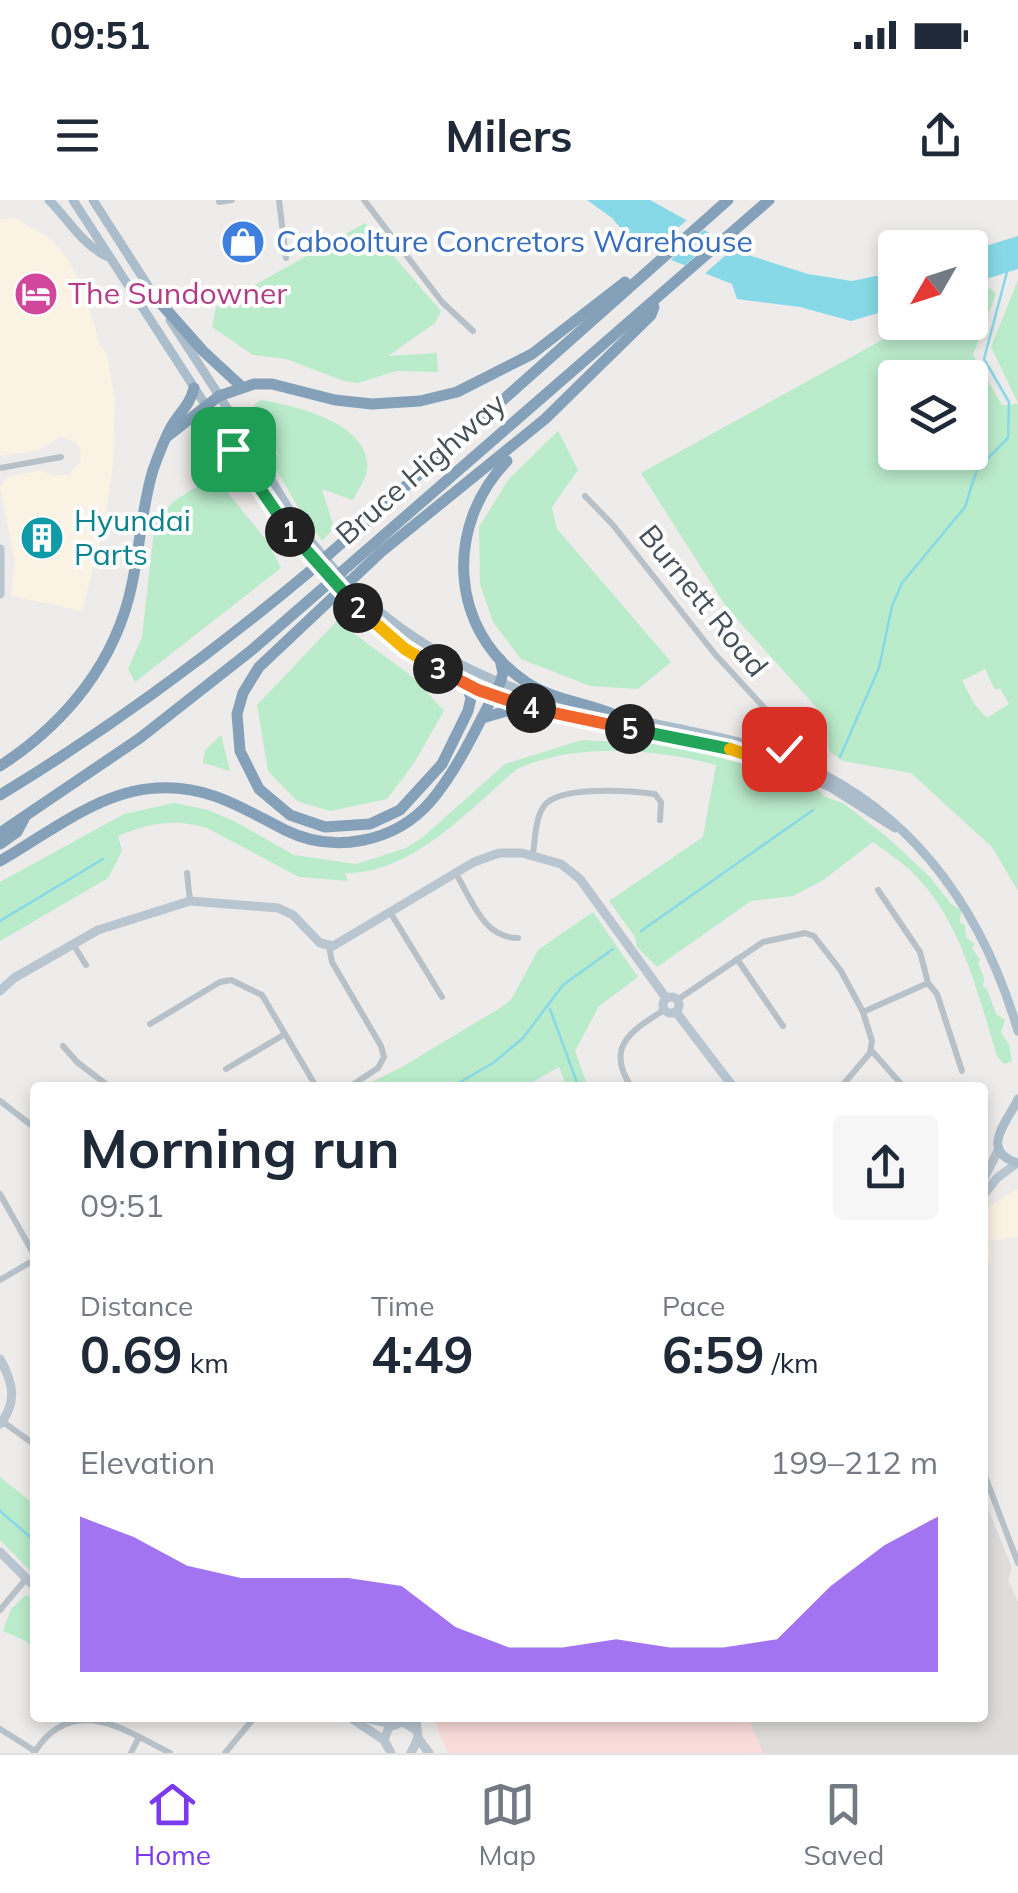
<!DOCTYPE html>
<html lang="en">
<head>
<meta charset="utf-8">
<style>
	body { margin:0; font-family:Mulish,sans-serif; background:#f6f6f7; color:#1f2937; height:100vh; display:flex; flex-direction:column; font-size:38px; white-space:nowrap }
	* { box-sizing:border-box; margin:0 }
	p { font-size:32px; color:#747a83 }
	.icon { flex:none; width:55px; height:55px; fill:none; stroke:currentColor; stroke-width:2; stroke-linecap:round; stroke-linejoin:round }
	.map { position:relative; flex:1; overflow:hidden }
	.sheet { position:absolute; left:30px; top:882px; width:958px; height:640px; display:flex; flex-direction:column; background:#fff; border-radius:10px; box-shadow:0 5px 15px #0003 }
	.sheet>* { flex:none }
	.needle { width:65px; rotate:231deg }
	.fabs { position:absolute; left:878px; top:30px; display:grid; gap:20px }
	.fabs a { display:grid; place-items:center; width:110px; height:110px; border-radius:10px; background:#fff; box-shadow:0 5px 15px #0003; font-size:50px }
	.pin { position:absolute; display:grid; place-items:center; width:85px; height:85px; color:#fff; margin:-42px; border-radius:20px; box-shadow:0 5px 15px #0006 }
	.km { position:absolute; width:50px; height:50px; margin:-25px; border-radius:50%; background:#222; color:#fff; font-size:28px; line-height:50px; text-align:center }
	.round { display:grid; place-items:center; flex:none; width:105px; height:105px; border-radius:10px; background:#f6f6f7 }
	.headline { display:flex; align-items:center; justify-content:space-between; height:170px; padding:0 50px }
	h1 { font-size:55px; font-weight:700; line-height:75px }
	.figures { display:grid; grid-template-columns:repeat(3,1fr); gap:15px; height:170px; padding:10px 50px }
	.figures div { display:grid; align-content:center }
	.figures b { font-size:50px; font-weight:700 }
	.figures small { font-size:28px; font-weight:400 }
	.figures p { font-size:28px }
	.chart { height:280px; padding:20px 50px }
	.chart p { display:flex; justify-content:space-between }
	.chart svg { width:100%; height:180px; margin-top:10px; fill:#7c3aed; opacity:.7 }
	.status { display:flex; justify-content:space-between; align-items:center; height:70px; padding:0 50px; background:#fff; direction:ltr }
	.status svg { height:28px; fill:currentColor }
	header { display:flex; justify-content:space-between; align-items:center; height:130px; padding:0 50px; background:#fff; font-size:45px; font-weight:700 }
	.dock { display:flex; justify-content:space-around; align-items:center; height:140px; border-top:2px solid #e0e1e3; background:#fff; font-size:28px; color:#747a83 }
	.dock a { display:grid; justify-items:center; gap:5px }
	.dock .on { color:#7c3aed }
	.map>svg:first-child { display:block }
	.commercial { fill:#faf2e3 }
	.education { fill:#dfdcdc }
	.medical { fill:#f9dbda }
	.green { fill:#baebca; fill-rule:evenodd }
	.water { fill:#88d9e7 }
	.pier { fill:#eeebeb }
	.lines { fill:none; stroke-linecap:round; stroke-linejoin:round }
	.stream { stroke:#88d9e7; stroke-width:2.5 }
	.street { stroke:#b7c1c7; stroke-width:6 }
	.secondary { stroke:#b9c5cf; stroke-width:9 }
	.primary { stroke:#abbdca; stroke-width:9 }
	.highway { stroke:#84a1b9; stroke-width:11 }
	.split-1-casing { stroke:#fff; stroke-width:20 }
	.split-2-casing { stroke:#fff; stroke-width:20 }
	.split-3-casing { stroke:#fff; stroke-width:20 }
	.split-4-casing { stroke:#fff; stroke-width:20 }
	.split-5-casing { stroke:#fff; stroke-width:20 }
	.split-6-casing { stroke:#fff; stroke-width:20 }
	.split-7-casing { stroke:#fff; stroke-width:20 }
	.split-1 { stroke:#22a559; stroke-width:12 }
	.split-2 { stroke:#22a559; stroke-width:12 }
	.split-3 { stroke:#f5b400; stroke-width:12 }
	.split-4 { stroke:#f0652b; stroke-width:12 }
	.split-5 { stroke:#f0652b; stroke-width:12 }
	.split-6 { stroke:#22a559; stroke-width:12 }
	.split-7 { stroke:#f5b400; stroke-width:12 }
	.labels { text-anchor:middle; stroke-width:8; stroke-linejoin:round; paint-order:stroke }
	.shop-label { font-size:30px; fill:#366cbe; stroke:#fff; text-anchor:start }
	.hotel-label { font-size:30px; fill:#b23c85; stroke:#fff; text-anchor:start }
	.street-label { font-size:30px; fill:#455057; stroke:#fff }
	.culture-label { font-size:30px; fill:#0d838f; stroke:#fff; text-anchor:start }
</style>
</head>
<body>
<div class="status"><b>09:51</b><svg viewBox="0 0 49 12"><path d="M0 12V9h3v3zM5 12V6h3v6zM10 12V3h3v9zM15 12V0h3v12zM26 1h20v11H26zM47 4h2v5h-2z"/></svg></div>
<header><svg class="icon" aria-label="menu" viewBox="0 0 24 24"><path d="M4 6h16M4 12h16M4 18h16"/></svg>Milers<svg class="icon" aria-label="share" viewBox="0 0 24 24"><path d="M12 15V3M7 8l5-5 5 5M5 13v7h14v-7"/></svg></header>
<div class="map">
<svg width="1018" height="1553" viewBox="0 0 1018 1553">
	<rect width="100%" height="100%" fill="#eeebeb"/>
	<!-- commercial -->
	<g class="commercial">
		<path d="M14,17L52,40L67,58L83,86L100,145L107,154L115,201L113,265L104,328L82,411L11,396L15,363L0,287L8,277L41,270L54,276L69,274L81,261L80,248L75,242L60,237L39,250L0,256V20Z"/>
		<path d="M1018,989V1037L989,1041L992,1062L983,1063V1010Z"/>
	</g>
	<!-- education -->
	<path class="education" d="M983,1296L1012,1368L1008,1380L1018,1402V1553H763L748,1518H982Z"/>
	<!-- medical -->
	<path class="medical" d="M433,1518H748L763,1553H448Z"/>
	<!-- green -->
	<g class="green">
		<path d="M365,23L441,111L435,123L388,156L437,153L438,172L396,171L358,183L344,181L286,159L253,155L212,127L216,107Z"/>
		<path d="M1018,80V203L991,147Z"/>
		<path d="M990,88L996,94L973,155L1002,205L1018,204V691L992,647L911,573L843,561L829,551L826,518L727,408L641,273L913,123L970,122V97ZM895,178H970V252H895ZM985,469L995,490L1000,488L1009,504L987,518L975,505L962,481Z"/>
		<path d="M261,200C294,205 373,224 367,270C366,279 357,291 353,300L322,289L334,328L322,341L298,307L270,259L278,254L254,205Z"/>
		<path d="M558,231L578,270L552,307L557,329L671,462L638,489L590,486L521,459L493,422L480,384L479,327L509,279Z"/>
		<path d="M214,276L268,342L281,368L135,482L128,469L142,437L155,321L174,301Z"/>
		<path d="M337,421L414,478L444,511L414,563L387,599L330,611L297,601L268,571L257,505Z"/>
		<path d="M221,535L230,571L203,563L205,550Z"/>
		<path d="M582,540L670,545L786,575L814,586L825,597L843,603L887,637L930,677L951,704L961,710L960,722L965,726L966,737L975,744L972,748L980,760L978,763L984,778L983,787L987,789L996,814L1005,820L1001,833L1009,844L1012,861L1004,864L997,856C978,794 960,717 911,671C899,660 885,651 873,642L823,680L793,696L751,701L657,767L637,747L635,737L609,701L703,637L716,565C655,549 576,542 517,569C470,609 411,675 345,673L348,681L299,677L207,628C174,618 149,623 118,636L122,651L108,678L0,741V682L124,614L174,603L208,610L234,621L294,655L356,664L406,648L423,637L505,564Z"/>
		<path d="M593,712L638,777L599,806L575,851L588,887H567L559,867L524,887H361L402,867L500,808L511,800L538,750Z"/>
		<path d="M0,1277L35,1305V1376L0,1340Z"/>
		<path d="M26,1395L35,1401V1450L26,1441L3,1431L11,1409Z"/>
	</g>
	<!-- water -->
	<g class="water">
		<path d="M587,0H650L751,56L808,74L852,81L895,72V108L851,121L800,107L737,99L732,84L636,46L612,18Z"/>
		<path d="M1018,36V69L970,84V51Z"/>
	</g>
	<!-- pier -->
	<g class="pier">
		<path d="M689,18L706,28L667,63L647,56Z"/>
		<path d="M719,35L738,44L701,77L681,69Z"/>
	</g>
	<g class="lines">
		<!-- stream -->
		<g class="stream">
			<path d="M840,557L879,468L892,406L902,383L965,307L977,269L1008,238L1009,202L984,159L1007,72"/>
			<path d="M0,721L103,659"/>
			<path d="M641,731L813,610"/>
			<path d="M550,809L579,888"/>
			<path d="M450,888L493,863L523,838L563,785L613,749"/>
			<path d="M0,1311L35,1341"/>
		</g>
		<!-- street -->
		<g class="street">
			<path d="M279,0L286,58"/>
			<path d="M364,0L442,102L473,131"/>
			<path d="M219,2L232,0"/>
			<path d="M0,268L61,257"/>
			<path d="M585,296L613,325L714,453L791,537L799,561"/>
			<path d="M788,535L783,556L791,569"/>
			<path d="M533,654C535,641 535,618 544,606C559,585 631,591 655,594L661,602L660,620"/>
			<path d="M455,672C472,700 483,738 518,738"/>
			<path d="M187,673L190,701"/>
			<path d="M878,690L920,752L928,783L937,794L962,871"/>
			<path d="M390,712L442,797"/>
			<path d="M73,744L86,765"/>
			<path d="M329,746L332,762L381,846L384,857L378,868L348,888"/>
			<path d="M737,759L783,826"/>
			<path d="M677,800L763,742L805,733L814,736L841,771L863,812L872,841L870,853L840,888"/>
			<path d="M863,812L928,783"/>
			<path d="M150,824L220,782L231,780L262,795L317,888"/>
			<path d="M63,846L77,862L111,888"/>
			<path d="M871,850L902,885"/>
			<path d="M226,869L285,834"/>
			<path d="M632,888C604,847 631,831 664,810"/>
			<path d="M0,901L35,928"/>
			<path d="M0,994L32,1051"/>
			<path d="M0,1080L29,1063"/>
			<path d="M2,1221L35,1245"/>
			<path d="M982,1268L1018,1363"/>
			<path d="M0,1410L26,1379"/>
			<path d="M0,1529L35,1551"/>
			<path d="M34,1553C71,1493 124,1529 170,1553"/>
			<path d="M131,1553L139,1537"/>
			<path d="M225,1553L254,1518"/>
		</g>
		<!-- secondary -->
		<g class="secondary">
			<path d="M0,349V394"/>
			<path d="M0,791L14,778L98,730L190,701L278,708L293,715L320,743L333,746L474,662L499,653H522L561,664L580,679L666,798"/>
			<circle cx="671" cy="805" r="8"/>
			<path d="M676,812L734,888"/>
			<path d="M982,982L999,949"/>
			<path d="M982,997L997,978L1017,963"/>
			<path d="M0,1159C13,1182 18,1202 0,1224"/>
			<path d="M0,1352L35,1387"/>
			<path d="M351,1518L384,1540"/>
			<path d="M366,1518L392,1524"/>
			<path d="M416,1518L418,1538L429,1553"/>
			<path d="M391,1553L384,1540L389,1527L403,1522L416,1530"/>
			<path d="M411,1553L418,1538"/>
		</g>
		<!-- primary -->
		<g class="primary">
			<path d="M49,0C69,20 81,43 106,56"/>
			<path d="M73,0L276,314L329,379L405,449L456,479L514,503L717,546L775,563L830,587L895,628"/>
			<path d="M93,0L159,103"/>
			<path d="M170,120C201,167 232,214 260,262C278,290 293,319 314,345C381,429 471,480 574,507"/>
			<path d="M609,514C631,517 654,524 676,528C718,537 761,545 800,563C916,614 983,713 1018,831"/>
			<path d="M1018,899C1008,921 978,951 1018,963"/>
		</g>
		<!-- highway -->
		<g class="highway">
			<path d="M156,98L203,151L242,187"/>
			<path d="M168,236L219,196L254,184H272L335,200L372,204L420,201L457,192L532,154L625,82"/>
			<path d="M507,261C445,325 448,430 526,482C553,500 584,502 613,514"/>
			<path d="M466,484L471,498L468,511L442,564L400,610L370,624L325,627L290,615L259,589L240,551L237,514L243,493L259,467L381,352L545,219L651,115L654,107"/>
			<path d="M482,518L524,506"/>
			<path d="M0,566C66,523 116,462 132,384C140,346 142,306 153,270C158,256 164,240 171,227C179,213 190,205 194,188"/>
			<path d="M0,595C109,529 211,454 309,372L728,0"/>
			<path d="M0,633L140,538L253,449L769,0"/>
			<path d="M0,644L17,632L24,619"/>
			<path d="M0,661C49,633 99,591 157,588C208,585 242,608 285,630C333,654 395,643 431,601C459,568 479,522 500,483L503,473L500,459"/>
		</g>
	</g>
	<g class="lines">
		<defs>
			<path id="split-1" d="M233,249L290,332"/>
			<path id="split-2" d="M290,332L358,408"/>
			<path id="split-3" d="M358,408L405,449L438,469"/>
			<path id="split-4" d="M438,469L478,490L531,508"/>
			<path id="split-5" d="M531,508L630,529"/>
			<path id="split-6" d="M630,529L730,549"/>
			<path id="split-7" d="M730,549L791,569L783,556L784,549"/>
		</defs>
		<!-- split-1 casing -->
		<use href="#split-1" class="split-1-casing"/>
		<!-- split-2 casing -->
		<use href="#split-2" class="split-2-casing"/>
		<!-- split-3 casing -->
		<use href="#split-3" class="split-3-casing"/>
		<!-- split-4 casing -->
		<use href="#split-4" class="split-4-casing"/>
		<!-- split-5 casing -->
		<use href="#split-5" class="split-5-casing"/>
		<!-- split-6 casing -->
		<use href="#split-6" class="split-6-casing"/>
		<!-- split-7 casing -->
		<use href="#split-7" class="split-7-casing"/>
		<!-- split-1 -->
		<use href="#split-1" class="split-1"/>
		<!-- split-2 -->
		<use href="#split-2" class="split-2"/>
		<!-- split-3 -->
		<use href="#split-3" class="split-3"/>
		<!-- split-4 -->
		<use href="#split-4" class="split-4"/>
		<!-- split-5 -->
		<use href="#split-5" class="split-5"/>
		<!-- split-6 -->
		<use href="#split-6" class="split-6"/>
		<!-- split-7 -->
		<use href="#split-7" class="split-7"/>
	</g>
	<!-- icons -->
	<defs>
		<symbol id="shop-disc" viewBox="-11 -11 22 22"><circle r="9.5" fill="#3f7fe0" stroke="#fff"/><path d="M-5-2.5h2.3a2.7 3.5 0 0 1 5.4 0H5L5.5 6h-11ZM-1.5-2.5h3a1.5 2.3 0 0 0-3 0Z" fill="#fff"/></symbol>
		<symbol id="hotel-disc" viewBox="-11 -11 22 22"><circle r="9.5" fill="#d1479c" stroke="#fff"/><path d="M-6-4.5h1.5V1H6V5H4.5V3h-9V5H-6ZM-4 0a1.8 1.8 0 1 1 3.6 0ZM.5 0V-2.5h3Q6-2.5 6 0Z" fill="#fff"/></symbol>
		<symbol id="building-disc" viewBox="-11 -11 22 22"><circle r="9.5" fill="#0f9aa8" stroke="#fff"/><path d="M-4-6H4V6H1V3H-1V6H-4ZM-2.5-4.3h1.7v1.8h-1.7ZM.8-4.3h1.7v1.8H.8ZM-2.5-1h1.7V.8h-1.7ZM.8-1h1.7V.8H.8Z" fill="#fff"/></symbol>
	</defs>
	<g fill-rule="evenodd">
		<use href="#shop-disc" x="218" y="17" width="50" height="50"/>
		<use href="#hotel-disc" x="11" y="69" width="50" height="50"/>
		<use href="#building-disc" x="17" y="313" width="50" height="50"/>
	</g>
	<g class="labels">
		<!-- shop labels -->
		<g class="shop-label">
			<text x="276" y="52">Caboolture Concretors Warehouse</text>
		</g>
		<!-- hotel labels -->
		<g class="hotel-label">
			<text x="68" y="104">The Sundowner</text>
		</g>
		<!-- street labels -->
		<g class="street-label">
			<text transform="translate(421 269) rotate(-41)" y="10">Bruce Highway</text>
			<text transform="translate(703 401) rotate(51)" y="10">Burnett Road</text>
		</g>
		<!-- culture labels -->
		<g class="culture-label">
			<text x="74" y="331">Hyundai<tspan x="74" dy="34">Parts</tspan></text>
		</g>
	</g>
</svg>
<div class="fabs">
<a><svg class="needle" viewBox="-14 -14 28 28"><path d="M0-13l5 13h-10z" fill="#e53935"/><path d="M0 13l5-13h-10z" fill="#747a83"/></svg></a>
<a><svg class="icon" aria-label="layers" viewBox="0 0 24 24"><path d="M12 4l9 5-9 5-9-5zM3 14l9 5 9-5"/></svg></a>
</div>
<div class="pin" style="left:233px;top:249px;background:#1e9e55"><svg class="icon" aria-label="arrive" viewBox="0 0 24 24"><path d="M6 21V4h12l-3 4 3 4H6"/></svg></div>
<div class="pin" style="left:784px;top:549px;background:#d93025"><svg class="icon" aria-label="check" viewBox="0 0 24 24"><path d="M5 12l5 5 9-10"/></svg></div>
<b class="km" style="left:290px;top:332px">1</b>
<b class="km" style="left:358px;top:408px">2</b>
<b class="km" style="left:438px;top:469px">3</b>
<b class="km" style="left:531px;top:508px">4</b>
<b class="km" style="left:630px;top:529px">5</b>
<section class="sheet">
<div class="headline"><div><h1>Morning run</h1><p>09:51</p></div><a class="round"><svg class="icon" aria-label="share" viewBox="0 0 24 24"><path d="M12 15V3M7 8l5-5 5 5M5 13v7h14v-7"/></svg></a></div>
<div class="figures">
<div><p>Distance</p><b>0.69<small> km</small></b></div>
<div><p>Time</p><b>4:49</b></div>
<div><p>Pace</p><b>6:59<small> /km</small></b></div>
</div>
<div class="chart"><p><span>Elevation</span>199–212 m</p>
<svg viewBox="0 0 160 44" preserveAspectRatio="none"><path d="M0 44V6L10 11L20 18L30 21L40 21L50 21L60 23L70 33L80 38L90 38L100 36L110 38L120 38L130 36L140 23L150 13L160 6V44z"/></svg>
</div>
</section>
</div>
<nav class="dock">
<a class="on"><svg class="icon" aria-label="home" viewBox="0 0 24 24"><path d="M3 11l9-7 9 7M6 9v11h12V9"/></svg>Home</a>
<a><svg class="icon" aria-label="map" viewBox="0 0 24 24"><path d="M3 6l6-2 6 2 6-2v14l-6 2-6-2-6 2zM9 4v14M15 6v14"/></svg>Map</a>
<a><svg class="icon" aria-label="saved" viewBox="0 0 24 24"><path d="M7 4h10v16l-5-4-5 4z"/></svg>Saved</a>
</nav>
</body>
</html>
